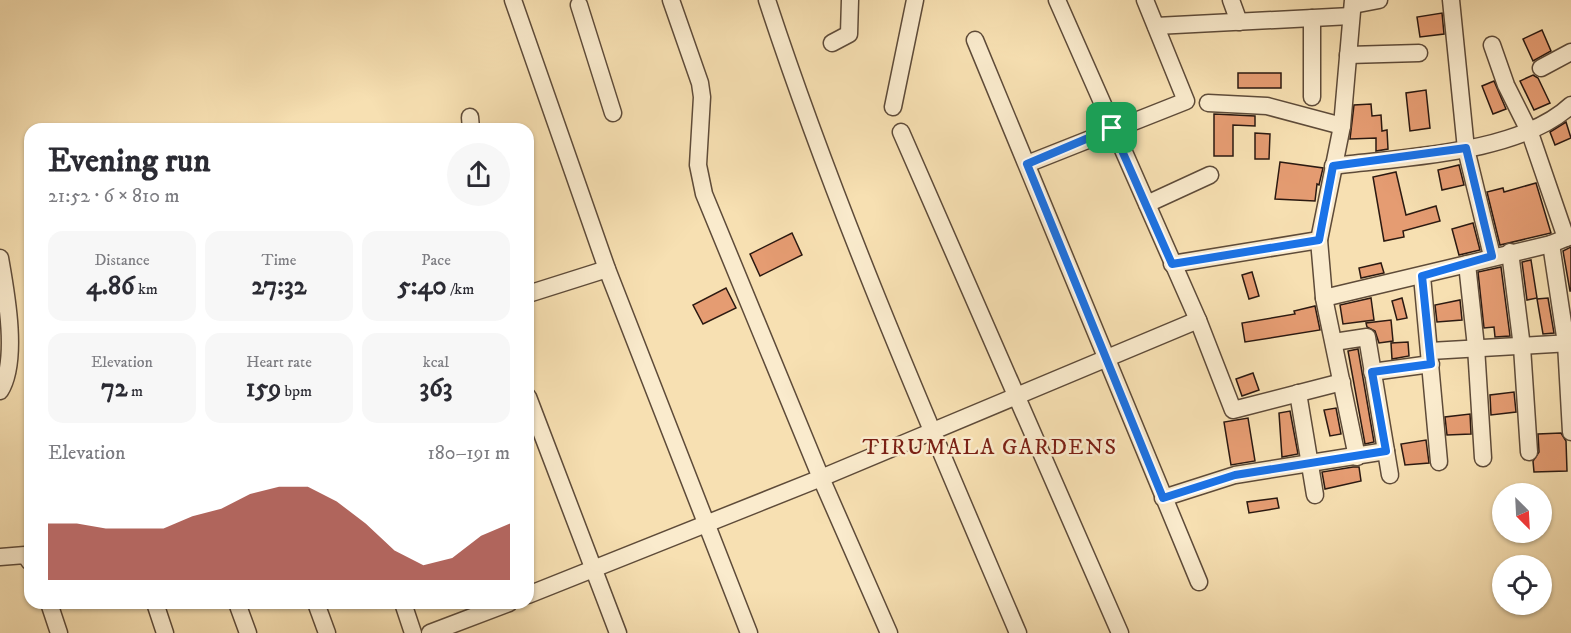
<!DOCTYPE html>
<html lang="en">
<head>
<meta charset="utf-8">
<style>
	body { margin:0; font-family:"IM FELL DW Pica",serif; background:#f7f7f7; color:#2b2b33; height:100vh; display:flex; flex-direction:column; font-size:22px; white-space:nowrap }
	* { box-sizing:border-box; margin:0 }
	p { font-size:20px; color:#7c7c81 }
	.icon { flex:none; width:33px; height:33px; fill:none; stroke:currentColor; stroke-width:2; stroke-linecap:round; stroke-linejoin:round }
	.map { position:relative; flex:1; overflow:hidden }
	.side { position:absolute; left:24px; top:123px; width:510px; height:486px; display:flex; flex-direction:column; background:#fff; border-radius:18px; box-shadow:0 2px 4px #0004 }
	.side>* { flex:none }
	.needle { width:39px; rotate:156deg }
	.fabs { position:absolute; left:1492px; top:483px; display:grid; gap:12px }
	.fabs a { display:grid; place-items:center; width:60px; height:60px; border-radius:50%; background:#fff; box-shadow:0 2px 4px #0004; font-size:30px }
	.pin { position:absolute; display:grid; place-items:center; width:51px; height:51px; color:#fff; margin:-26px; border-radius:12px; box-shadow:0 3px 9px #0006 }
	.round { display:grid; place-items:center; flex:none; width:63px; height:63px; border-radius:32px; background:#f7f7f7 }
	.headline { display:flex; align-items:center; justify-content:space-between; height:102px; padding:0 24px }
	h1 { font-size:33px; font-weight:700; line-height:45px }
	.metrics { display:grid; grid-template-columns:repeat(3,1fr); gap:9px; height:102px; padding:6px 24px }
	.metrics div { display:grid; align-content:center; border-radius:15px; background:#f7f7f7; text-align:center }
	.metrics b { font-size:26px; font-weight:700 }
	.metrics small { font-size:16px; font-weight:400 }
	.metrics p { font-size:16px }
	.chart { height:168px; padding:12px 24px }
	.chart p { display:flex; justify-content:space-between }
	.chart svg { width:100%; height:108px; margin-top:6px; fill:#8f2418; opacity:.7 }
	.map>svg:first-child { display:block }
	.building { fill:#e59c72; stroke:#2b1911; stroke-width:1.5 }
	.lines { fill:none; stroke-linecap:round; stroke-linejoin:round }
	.minor-casing { stroke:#5e4b39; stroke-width:19 }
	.minor { stroke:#faebcd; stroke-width:16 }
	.route-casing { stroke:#fff; stroke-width:12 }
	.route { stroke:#1a73e8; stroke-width:8 }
	.labels { text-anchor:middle; stroke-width:5; stroke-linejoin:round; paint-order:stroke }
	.neighbourhood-label { font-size:22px; letter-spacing:1.5px; fill:#7a1f14; stroke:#faebcd }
</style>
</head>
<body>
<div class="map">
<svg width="1571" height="633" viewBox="0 0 1571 633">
	<rect width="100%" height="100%" fill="#f7e0b2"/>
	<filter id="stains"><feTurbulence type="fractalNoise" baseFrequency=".00333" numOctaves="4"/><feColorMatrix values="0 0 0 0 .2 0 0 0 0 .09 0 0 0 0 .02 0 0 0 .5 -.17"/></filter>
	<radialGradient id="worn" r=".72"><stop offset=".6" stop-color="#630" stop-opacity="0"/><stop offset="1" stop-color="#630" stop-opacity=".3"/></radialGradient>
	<!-- building -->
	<g class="building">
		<path d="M1442,13L1444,34L1420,37L1417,17Z"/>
		<path d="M1542,30L1551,51L1533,61L1523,39Z"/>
		<rect x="1238" y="73" width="43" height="15"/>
		<path d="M1533,75L1538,78L1550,103L1534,110L1520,81Z"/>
		<path d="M1494,81L1506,109L1493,114L1482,86Z"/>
		<path d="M1426,90L1430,128L1410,131L1406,93Z"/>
		<path d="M1371,104L1372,116L1381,115L1382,131L1387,130L1388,149L1376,151V138L1350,139L1354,105Z"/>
		<path d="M1214,114L1255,116V126L1233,125V156H1214Z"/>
		<path d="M1566,122L1571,138L1555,145L1550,132Z"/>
		<path d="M1255,133L1270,134L1269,159H1255Z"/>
		<path d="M1280,162L1323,168L1319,185L1317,184L1315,201L1275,199Z"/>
		<path d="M1459,165L1464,185L1442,190L1438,170Z"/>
		<path d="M1396,172L1406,215L1436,206L1440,221L1403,231L1404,237L1384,241L1373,177Z"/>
		<path d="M1536,183L1551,233L1500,245L1487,192L1503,188L1504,192Z"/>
		<path d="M1473,223L1480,250L1459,255L1452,229Z"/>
		<path d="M792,233L802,255L760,276L750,254Z"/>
		<path d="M1571,247V291H1570L1563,251Z"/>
		<path d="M1531,260L1537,298L1527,300L1522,262Z"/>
		<path d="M1381,263L1384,273L1361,278L1359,268Z"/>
		<path d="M1501,267L1510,336L1495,337L1494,327L1484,328L1478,272Z"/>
		<path d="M1252,272L1259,296L1249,299L1242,275Z"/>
		<path d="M726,288L736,308L703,324L693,305Z"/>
		<path d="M1371,298L1374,320L1343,324L1340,305Z"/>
		<path d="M1402,298L1407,318L1397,320L1392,301Z"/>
		<path d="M1548,298L1554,333L1543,334L1537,299Z"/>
		<path d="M1460,300L1462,320L1437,322L1435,305Z"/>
		<path d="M1315,306L1320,330L1245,342L1242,323L1295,314L1294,311Z"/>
		<path d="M1391,320L1393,341L1379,343L1375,331L1367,327L1366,323Z"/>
		<path d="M1408,342L1409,356L1392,359L1391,343Z"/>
		<path d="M1358,349L1374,442L1365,444L1348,351Z"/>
		<path d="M1253,373L1259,390L1242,396L1236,379Z"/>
		<path d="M1514,392L1516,412L1491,415L1490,395Z"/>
		<path d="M1336,408L1341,434L1330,436L1324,410Z"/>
		<path d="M1290,411L1298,454L1282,457L1279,413Z"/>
		<path d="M1470,414L1471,434L1447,435L1445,417Z"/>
		<path d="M1248,418L1255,461L1231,465L1224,422Z"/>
		<path d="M1561,433L1566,441L1567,471L1534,472L1533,461L1539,452L1538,434Z"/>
		<path d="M1426,440L1429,463L1405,465L1401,444Z"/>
		<path d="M1353,467H1359L1361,481L1325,489L1322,472Z"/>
		<path d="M1277,498L1279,508L1249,513L1247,502Z"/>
	</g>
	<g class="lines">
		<defs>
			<g id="minor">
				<path d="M513,0L607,269L749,633"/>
				<path d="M671,0L700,83L702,97L698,165L704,194L821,478L889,633"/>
				<path d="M767,0C838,216 929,424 1018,633"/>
				<path d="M1057,0L1198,320L1233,410L1342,382"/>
				<path d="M1231,0L1239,22"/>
				<path d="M1353,0L1342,126L1319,240L1324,298L1357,457"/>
				<path d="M1451,0L1466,149L1492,256"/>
				<path d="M579,5L613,113"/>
				<path d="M1353,5L1379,0"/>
				<path d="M1312,18V97"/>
				<path d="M1156,26L1351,16"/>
				<path d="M975,40L1199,582"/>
				<path d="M832,43L849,34L850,0"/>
				<path d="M1492,45L1506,85L1530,133L1566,238"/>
				<path d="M1348,55L1419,53"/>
				<path d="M1541,68L1571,52"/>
				<path d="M1208,103L1267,106L1342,126"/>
				<path d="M893,107L915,0"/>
				<path d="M470,117L471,129"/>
				<path d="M901,132L1120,633"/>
				<path d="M1027,164L1186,101L1145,0"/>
				<path d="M1333,166C1402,157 1519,154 1571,105"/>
				<path d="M1147,204L1210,175"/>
				<path d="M1551,244L1566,343L1571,432"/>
				<path d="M1510,252L1522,347L1529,452"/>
				<path d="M0,258C6,292 19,361 0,391"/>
				<path d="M1172,264L1319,240"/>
				<path d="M1467,264L1476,347L1483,458"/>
				<path d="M1422,276L1439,462"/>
				<path d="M528,294L607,269"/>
				<path d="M1324,298L1551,244L1571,236"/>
				<path d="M1334,342L1367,337L1390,475"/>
				<path d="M1430,351L1571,343"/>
				<path d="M1372,372L1431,364"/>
				<path d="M1298,393L1315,495"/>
				<path d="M528,397L618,633"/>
				<path d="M1163,498L1235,475L1386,451"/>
				<path d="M0,557L25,555L30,562"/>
				<path d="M528,595L821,478L1198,320"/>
				<path d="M49,603L59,633"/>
				<path d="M155,603L165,633"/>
				<path d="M237,603L248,633"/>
				<path d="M316,603L327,633"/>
				<path d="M403,603L413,633"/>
				<path d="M430,633L509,603"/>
			</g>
		</defs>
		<!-- minor casing -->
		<use href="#minor" class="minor-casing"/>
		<!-- minor -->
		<use href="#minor" class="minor"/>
	</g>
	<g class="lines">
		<defs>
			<path id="route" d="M1112,128L1172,264L1319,240L1333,166L1466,148L1492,256L1422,276L1431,364L1372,372L1386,451L1235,475L1163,498L1027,164Z"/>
		</defs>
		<!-- route casing -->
		<use href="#route" class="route-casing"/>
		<!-- route -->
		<use href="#route" class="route"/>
	</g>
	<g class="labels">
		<!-- neighbourhood labels -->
		<g class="neighbourhood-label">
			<text x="990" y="454">TIRUMALA GARDENS</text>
		</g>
	</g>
	<rect width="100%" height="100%" filter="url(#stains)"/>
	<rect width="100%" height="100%" fill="url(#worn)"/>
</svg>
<div class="fabs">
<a><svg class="needle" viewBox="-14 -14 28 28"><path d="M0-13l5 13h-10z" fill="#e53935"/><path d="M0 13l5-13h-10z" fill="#7c7c81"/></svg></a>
<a><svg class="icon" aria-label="locate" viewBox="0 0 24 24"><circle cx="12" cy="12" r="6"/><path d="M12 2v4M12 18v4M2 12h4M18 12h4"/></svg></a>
</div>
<div class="pin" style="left:1112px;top:128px;background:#1e9e55"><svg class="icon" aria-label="arrive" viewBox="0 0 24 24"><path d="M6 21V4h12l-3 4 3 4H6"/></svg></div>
<section class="side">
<div class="headline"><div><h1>Evening run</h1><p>21:52 · 6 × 810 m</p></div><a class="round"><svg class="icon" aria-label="share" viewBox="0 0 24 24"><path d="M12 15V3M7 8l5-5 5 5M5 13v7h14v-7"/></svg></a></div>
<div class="metrics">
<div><p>Distance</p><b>4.86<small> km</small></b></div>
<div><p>Time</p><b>27:32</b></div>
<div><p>Pace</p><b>5:40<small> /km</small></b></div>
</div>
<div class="metrics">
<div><p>Elevation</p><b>72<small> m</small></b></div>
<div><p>Heart rate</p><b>159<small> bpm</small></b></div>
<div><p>kcal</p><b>363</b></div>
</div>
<div class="chart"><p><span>Elevation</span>180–191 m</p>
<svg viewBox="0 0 160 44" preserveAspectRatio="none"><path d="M0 44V21L10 21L20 23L30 23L40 23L50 18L60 15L70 9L80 6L90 6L100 12L110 21L120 32L130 38L140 35L150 26L160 21V44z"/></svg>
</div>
</section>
</div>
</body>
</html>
